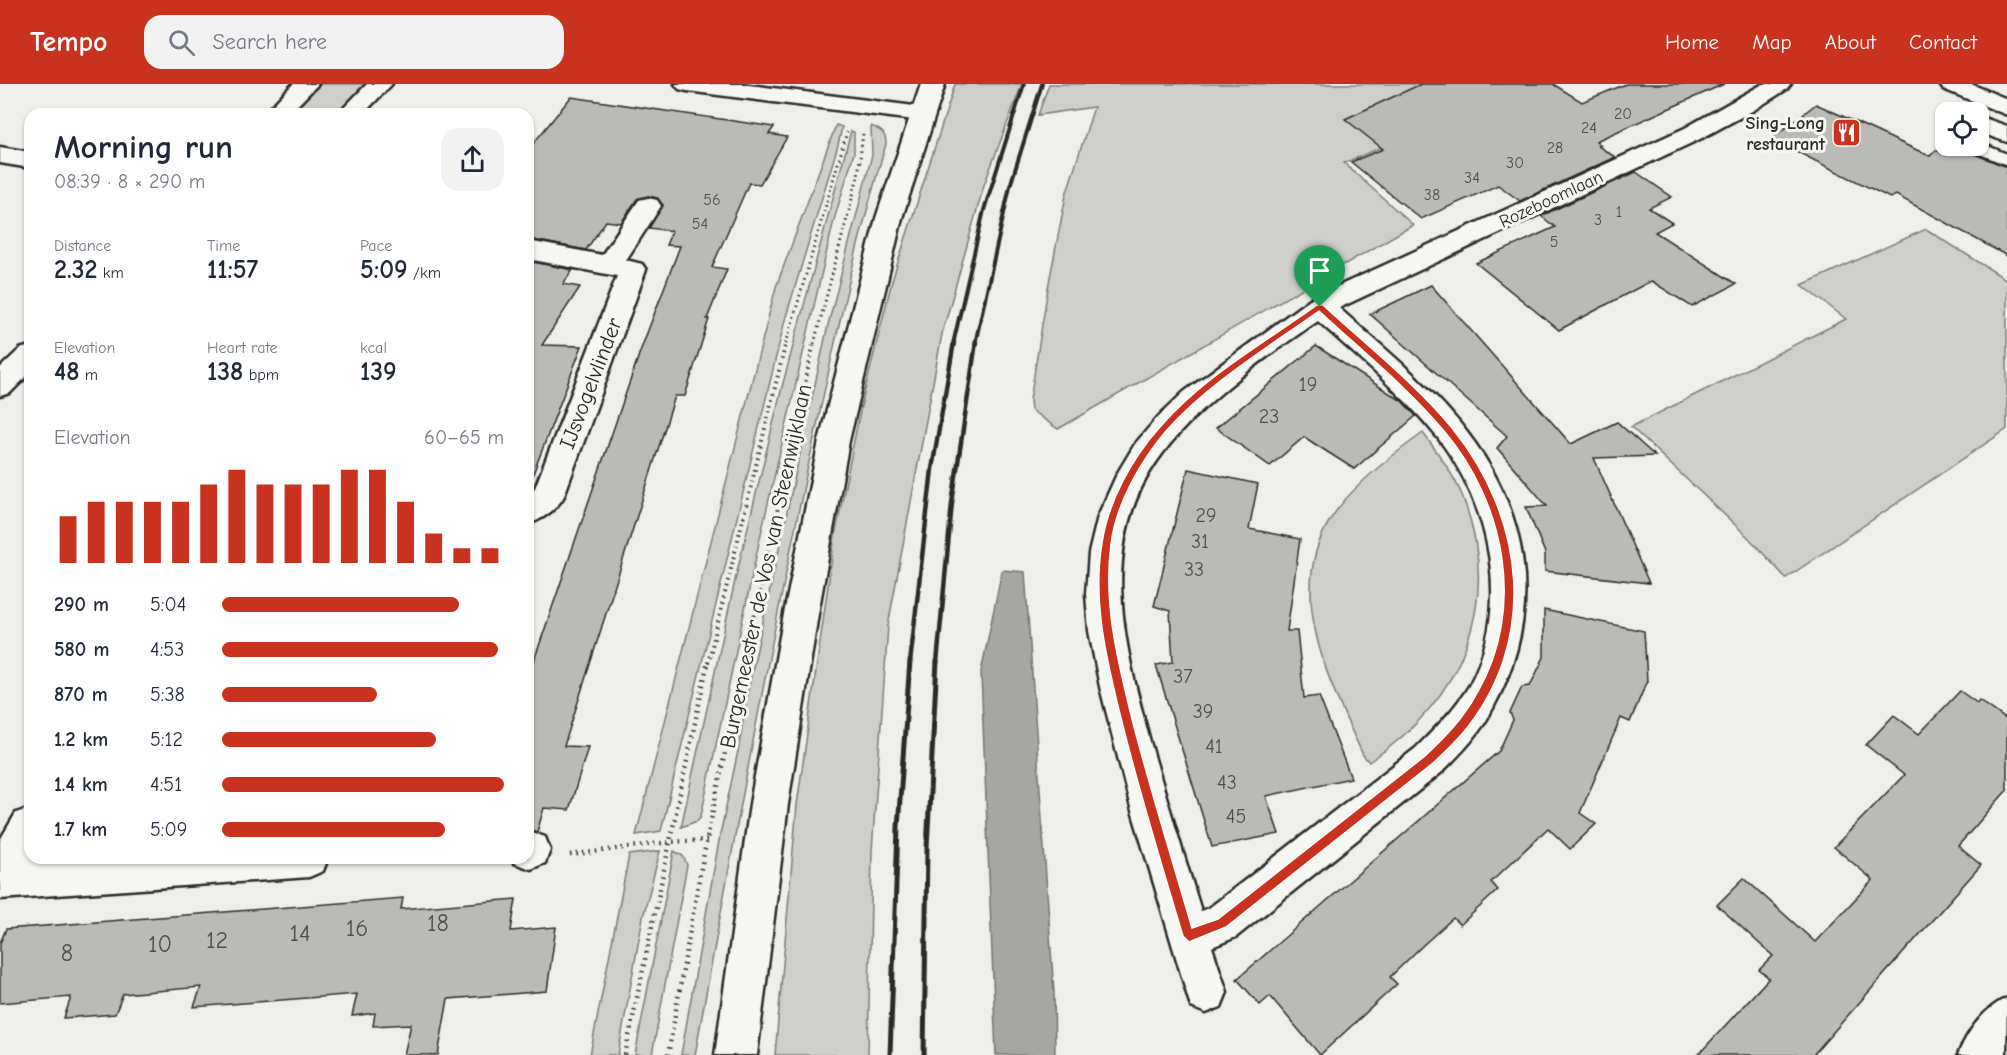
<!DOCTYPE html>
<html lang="en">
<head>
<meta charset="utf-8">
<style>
	body { margin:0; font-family:"Comic Neue",sans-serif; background:#f2f2f3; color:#1f2937; height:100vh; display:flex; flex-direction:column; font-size:22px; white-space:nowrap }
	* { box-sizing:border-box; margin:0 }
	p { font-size:20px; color:#747a83 }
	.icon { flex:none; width:33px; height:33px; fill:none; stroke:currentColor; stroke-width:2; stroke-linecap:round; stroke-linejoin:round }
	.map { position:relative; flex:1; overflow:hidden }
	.details { position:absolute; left:24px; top:24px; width:510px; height:756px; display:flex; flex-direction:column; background:#fff; border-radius:18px; box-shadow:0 2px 4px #0004 }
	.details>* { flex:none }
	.buttons { position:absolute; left:1935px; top:18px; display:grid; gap:12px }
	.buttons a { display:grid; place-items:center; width:54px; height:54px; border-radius:12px; background:#fff; box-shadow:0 2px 4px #0004; font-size:30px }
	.pin { position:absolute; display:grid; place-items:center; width:51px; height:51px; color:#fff; margin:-62px -26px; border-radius:50% 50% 50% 0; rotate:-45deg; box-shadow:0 0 6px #0007 }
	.pin .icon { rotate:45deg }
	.round { display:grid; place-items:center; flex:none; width:63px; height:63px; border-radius:18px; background:#f2f2f3 }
	.overview { display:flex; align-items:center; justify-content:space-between; height:102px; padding:0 30px }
	h1 { font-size:33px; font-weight:600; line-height:45px }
	.figures { display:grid; grid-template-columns:repeat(3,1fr); gap:9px; height:102px; padding:6px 30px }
	.figures div { display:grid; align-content:center }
	.figures b { font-size:26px; font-weight:600 }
	.figures small { font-size:16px; font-weight:400 }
	.figures p { font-size:16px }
	.chart { height:168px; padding:12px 30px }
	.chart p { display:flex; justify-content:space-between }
	.chart svg { width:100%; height:108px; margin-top:6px; stroke:#c8321e; stroke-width:6 }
	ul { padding:0 30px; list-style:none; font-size:20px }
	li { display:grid; grid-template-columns:96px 72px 1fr; align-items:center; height:45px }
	li i { height:15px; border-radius:8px; background:#c8321e }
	header { display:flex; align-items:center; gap:36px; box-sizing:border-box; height:84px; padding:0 30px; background:#c8321e; color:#fff }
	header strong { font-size:28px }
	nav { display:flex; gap:33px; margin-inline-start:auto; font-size:21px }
	.search { width:420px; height:54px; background:#f2f2f3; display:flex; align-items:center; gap:15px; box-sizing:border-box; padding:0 21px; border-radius:18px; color:#747a83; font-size:22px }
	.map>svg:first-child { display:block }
	.green { fill:#cececa; stroke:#7c7c7a; stroke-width:1.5 }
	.water { fill:#a6a6a3; stroke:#757573; stroke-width:1.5 }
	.building { fill:#babab7; stroke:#2b2b2b; stroke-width:1.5 }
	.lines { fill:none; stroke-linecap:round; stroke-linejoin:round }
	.service-casing { stroke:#2b2b2b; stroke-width:5 }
	.minor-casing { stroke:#2b2b2b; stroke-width:5 }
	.tertiary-casing { stroke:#2b2b2b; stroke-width:5 }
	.path-far2 { stroke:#2b2b2b; stroke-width:3; stroke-dasharray:1.5 4; stroke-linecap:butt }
	.path-far1 { stroke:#2b2b2b; stroke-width:4; stroke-dasharray:1.5 4.5; stroke-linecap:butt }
	.path { stroke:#2b2b2b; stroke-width:4.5; stroke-dasharray:1.5 5; stroke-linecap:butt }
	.service { fill:#f6f6f2; fill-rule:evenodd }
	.minor { fill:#f6f6f2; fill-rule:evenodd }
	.tertiary { fill:#f6f6f2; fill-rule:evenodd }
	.rail-far2 { stroke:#2b2b2b; stroke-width:4 }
	.rail-far1 { stroke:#2b2b2b; stroke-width:4.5 }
	.rail { stroke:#2b2b2b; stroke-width:5 }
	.route { fill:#c8321e; stroke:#fff; stroke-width:1.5; fill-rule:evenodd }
	.labels { text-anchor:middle; stroke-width:6; stroke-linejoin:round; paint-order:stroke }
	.far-number-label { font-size:16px; fill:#4f4f4e }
	.far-poi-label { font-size:18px; font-weight:bold; fill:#2b2b2b; stroke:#f6f6f2; text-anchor:end }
	.far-street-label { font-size:18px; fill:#2b2b2b; stroke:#f6f6f2 }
	.number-label { font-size:20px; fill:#4f4f4e }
	.street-label { font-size:22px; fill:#2b2b2b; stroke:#f6f6f2 }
	.near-number-label { font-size:24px; fill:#4f4f4e }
</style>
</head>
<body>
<header>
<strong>Tempo</strong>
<div class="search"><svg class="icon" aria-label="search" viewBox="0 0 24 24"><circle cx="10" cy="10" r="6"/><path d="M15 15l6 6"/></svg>Search here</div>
<nav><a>Home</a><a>Map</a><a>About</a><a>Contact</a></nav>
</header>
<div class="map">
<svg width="2007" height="971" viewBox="0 0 2007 971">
	<rect width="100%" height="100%" fill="#eeeeea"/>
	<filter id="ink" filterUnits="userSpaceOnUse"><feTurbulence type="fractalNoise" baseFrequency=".0167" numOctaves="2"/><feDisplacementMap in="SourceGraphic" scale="12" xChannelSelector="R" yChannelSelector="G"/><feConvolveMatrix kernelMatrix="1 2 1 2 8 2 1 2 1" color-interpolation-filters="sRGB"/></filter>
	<g filter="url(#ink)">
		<!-- green -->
		<g class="green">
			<path d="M321,0H370L340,30H290Z"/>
			<path d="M955,0H1022L984,101L942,250L888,542L872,767L868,971H775L797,721L835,452L861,322L892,197Z"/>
			<path d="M1049,0H1501L1513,8L1344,79L1413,141L1058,345L1031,326L1030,316L1048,204L1066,111L1094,23L1038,31Z"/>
			<path d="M836,41L842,43L838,61L785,236L661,747L636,751L776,203Z"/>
			<path d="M871,42C881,46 886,49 886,60C853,168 831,277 807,387C766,581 730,776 695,971H681L720,751L738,667L748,606L828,241L872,71Z"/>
			<path d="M851,47L854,48V69L834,136L760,454L701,732L697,737L681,743L736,492L782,303Z"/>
			<path d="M1926,145L2007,196V345L1786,494L1747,452L1631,343L1846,235L1802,201Z"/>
			<path d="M1423,349C1438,369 1452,388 1462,411C1504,519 1462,616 1369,678L1363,671C1331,602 1284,510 1330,436C1350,403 1392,371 1423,349Z"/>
			<path d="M660,767L643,833L618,971H590L629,771Z"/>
			<path d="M674,767L683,772L687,781L652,971H635Z"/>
		</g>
		<!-- water -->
		<path class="water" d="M1002,486L1025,488L1054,909L1055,971H996L981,588Z"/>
		<!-- building -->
		<g class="building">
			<path d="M1421,0H1553L1582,18L1626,0H1724L1596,57L1601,61L1598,62L1615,73L1520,117L1498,101L1421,135L1351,78L1383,65L1345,35Z"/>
			<path d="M571,13L774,43L769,50L787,53L760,100L749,99L712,183L727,185L707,235H709L685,312H675L564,662L588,663L569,726L544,724L537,748L528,745V594L641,265L680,162L666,161L672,147L649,144L663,121L657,114L648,112L637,115L621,139L606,137L586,166L528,155V66Z"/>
			<path d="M1816,20L1930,72L1936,66L1946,71L1956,62H1966L1969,68L2007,83V172L1896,111L1890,114L1771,55Z"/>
			<path d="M1636,88L1672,113L1649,124L1672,139L1655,148L1736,200L1692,223L1653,198L1647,199L1559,246L1476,179L1555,143L1541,132Z"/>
			<path d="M528,177L573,186L563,200L580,203L542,261L582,262L531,395L528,394Z"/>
			<path d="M1431,201L1571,360L1617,338L1655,372L1594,374L1649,499L1545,487V469L1526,423L1547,422L1497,364L1507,352L1370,230Z"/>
			<path d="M1316,262L1402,317L1416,332L1354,385L1304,353L1270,382L1216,344Z"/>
			<path d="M1188,385L1258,400L1249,445L1300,455L1287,547H1297L1304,614L1319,612L1351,694L1266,712L1279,750L1212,763L1156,581L1173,578L1170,527L1154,522Z"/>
			<path d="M1544,526L1644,547L1647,597L1630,638L1621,634L1580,729L1596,740L1570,765L1548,744L1491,798L1498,806L1460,841L1453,834L1422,862L1390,893L1397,900L1320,971L1270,912L1260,921L1237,895L1499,667L1513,636L1510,629L1522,603L1530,602L1544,573Z"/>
			<path d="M1960,607L1977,619L1979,616L2007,636V706L1958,762L1981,781L1813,971H1698L1769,894L1759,886L1773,872L1717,821L1744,794L1815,858L1873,796L1834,763L1904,691L1866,661L1894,631L1919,650Z"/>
			<path d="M403,814L401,825L516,815L511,847L556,843L547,907L448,915L438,971H404L411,940L373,942L375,929L352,932L357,910L194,923L201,903L123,910L115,930L64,934L71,913L0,919V859L6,845Z"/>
		</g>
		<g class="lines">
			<defs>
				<path id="service" d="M1978,58L2007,70V81L1970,66L1968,62H1978Z"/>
				<g id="minor">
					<path d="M293,0H318L289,30H264Z"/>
					<path d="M367,0H392L363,30H338Z"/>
					<path d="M675,0H741L922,23L930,25L934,30L930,35L922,37L687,7L679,5Z"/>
					<path d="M1763,0H1791L1787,5L1754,26L1702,54L1339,224C1379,260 1423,295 1458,337C1529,422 1547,525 1493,624C1481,649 1461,669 1442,688L1236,853L1212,863L1227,908L1221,923L1206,929L1191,923L1130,720L1100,603L1089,547L1086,510L1089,469L1098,432L1117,390L1135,360L1158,333L1184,308L1310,215L1685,44ZM1318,237C1359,274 1403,310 1438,354C1491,423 1512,522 1469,602C1455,625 1435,645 1416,664L1209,824L1201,827C1184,772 1167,717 1151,661C1126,568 1096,464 1157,377C1195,323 1263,274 1318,237Z"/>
					<path d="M1978,32L2007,42V58L1978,48Z"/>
					<path d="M0,63L30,68V84L0,79Z"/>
					<path d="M648,114L657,116L661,122L626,176L642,180L646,186L564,412C556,426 543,435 528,440V410L535,404L617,192L528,175V157L602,171L639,116Z"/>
					<path d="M30,262V289L10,309L0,312V284L20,265Z"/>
					<path d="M30,724V774H328L323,787L309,793L0,815V756L16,729Z"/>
					<path d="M528,747L545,753L550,766L545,779L531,785L514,779L512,774H528Z"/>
					<path d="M2007,914L2006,971H1958C1967,948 1984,924 2007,914Z"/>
				</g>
				<g id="tertiary">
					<path d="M921,0H945L902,134L849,357L818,530L788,720L757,971H715L750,720L784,530L819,357L876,134Z"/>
					<path d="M1939,0H1971L2007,15V31L1943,5Z"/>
				</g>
			</defs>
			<!-- service casing -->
			<use href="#service" class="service-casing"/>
			<!-- minor casing -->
			<use href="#minor" class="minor-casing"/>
			<!-- tertiary casing -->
			<use href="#tertiary" class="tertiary-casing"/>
			<!-- path-far2 -->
			<g class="path-far2">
				<path d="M786,260L847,48"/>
				<path d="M814,260L858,92L863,49"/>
			</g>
			<!-- path-far1 -->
			<g class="path-far1">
				<path d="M708,579L786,258"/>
				<path d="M744,579L814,258"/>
			</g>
			<!-- path -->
			<g class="path">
				<path d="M570,771L669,758L707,756"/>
				<path d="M625,971L708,577"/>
				<path d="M668,971L701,784L744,577"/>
			</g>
			<!-- service -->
			<use href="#service" class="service"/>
			<!-- minor -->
			<use href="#minor" class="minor"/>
			<!-- tertiary -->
			<use href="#tertiary" class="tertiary"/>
			<!-- rail-far2 -->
			<g class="rail-far2">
				<path d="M953,260L984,126L1024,0"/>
				<path d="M975,260L1010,102L1042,0"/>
			</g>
			<!-- rail-far1 -->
			<g class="rail-far1">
				<path d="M910,579L932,385L954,258"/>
				<path d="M937,579L952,419L976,258"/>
			</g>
			<!-- rail -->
			<g class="rail">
				<path d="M890,971L898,743L910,577"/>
				<path d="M924,971L927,764L937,577"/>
			</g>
		</g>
	</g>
	<!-- route -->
	<path class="route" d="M1317,221H1323C1364,259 1416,300 1452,344C1525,434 1540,557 1462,650C1453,660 1443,670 1433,679L1226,843L1189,858L1183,852C1161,779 1139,707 1121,634C1107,577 1092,518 1102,459C1108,418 1132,374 1160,343C1203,293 1264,259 1317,221ZM1319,227C1361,266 1407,303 1444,347C1505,419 1526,525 1477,609C1464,634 1445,653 1425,672L1218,835L1192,844C1172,775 1150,705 1132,635C1118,578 1103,520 1111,460C1116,420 1140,378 1166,347C1209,299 1267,264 1319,227Z"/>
	<!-- icons -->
	<defs>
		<symbol id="restaurant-square" viewBox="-11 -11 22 22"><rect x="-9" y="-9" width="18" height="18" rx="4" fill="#c8321e" stroke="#f6f6f2"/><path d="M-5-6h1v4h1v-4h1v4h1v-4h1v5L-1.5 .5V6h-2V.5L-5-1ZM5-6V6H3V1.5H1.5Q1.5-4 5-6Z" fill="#fff"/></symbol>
	</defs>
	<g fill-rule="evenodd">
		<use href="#restaurant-square" x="1830" y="32" width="33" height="33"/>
	</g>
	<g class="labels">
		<!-- far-number labels -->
		<g class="far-number-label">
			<text x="1623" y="35">20</text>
			<text x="1589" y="49">24</text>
			<text x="1555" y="69">28</text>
			<text x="1515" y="84">30</text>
			<text x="1472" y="99">34</text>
			<text x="1432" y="116">38</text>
			<text x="712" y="121">56</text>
			<text x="1619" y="133">1</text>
			<text x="1598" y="141">3</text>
			<text x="700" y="145">54</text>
			<text x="1554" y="163">5</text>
		</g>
		<!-- far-poi labels -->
		<g class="far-poi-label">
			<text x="1825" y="45">Sing-Long<tspan x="1825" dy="21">restaurant</tspan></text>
		</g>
		<!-- far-street labels -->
		<g class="far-street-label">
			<text transform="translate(1551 115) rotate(-25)" y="6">Rozeboomlaan</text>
		</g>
		<!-- number labels -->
		<g class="number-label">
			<text x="1308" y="307">19</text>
			<text x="1269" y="339">23</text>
			<text x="1206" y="438">29</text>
			<text x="1200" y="464">31</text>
			<text x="1194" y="492">33</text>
			<text x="1183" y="599">37</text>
			<text x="1203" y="634">39</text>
			<text x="1214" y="669">41</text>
			<text x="1227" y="705">43</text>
			<text x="1236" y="739">45</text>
		</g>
		<!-- street labels -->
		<g class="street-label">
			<text transform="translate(590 299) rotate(-69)" y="8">IJsvogelvlinder</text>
			<text transform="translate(765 482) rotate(-78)" y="8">Burgemeester de Vos van Steenwijklaan</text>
		</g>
		<!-- near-number labels -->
		<g class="near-number-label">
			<text x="438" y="847">18</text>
			<text x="357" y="852">16</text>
			<text x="300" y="857">14</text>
			<text x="217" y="864">12</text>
			<text x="160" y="868">10</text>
			<text x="67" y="877">8</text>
		</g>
	</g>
</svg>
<div class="buttons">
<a><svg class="icon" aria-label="locate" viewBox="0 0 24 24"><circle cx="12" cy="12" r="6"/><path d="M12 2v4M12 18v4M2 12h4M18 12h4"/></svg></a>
</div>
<div class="pin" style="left:1320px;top:223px;background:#1e9e55"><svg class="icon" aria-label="arrive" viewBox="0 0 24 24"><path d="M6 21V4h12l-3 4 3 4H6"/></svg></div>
<section class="details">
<div class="overview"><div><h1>Morning run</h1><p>08:39 · 8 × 290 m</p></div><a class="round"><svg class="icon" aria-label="share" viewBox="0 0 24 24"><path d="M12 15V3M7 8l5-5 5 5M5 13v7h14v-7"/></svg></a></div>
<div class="figures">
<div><p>Distance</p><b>2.32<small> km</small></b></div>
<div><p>Time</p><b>11:57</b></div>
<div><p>Pace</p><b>5:09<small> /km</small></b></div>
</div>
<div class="figures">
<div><p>Elevation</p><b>48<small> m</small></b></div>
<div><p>Heart rate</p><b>138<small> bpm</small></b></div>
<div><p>kcal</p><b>139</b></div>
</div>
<div class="chart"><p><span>Elevation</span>60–65 m</p>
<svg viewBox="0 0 160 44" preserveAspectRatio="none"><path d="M5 44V25M15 44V19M25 44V19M35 44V19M45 44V19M55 44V12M65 44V6M75 44V12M85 44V12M95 44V12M105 44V6M115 44V6M125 44V19M135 44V32M145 44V38M155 44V38"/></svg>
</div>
<ul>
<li><b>290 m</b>5:04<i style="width:84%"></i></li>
<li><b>580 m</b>4:53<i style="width:98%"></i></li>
<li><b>870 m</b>5:38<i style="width:55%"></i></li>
<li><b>1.2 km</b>5:12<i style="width:76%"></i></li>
<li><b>1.4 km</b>4:51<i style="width:100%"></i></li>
<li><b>1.7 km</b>5:09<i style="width:79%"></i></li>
</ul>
</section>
</div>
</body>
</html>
